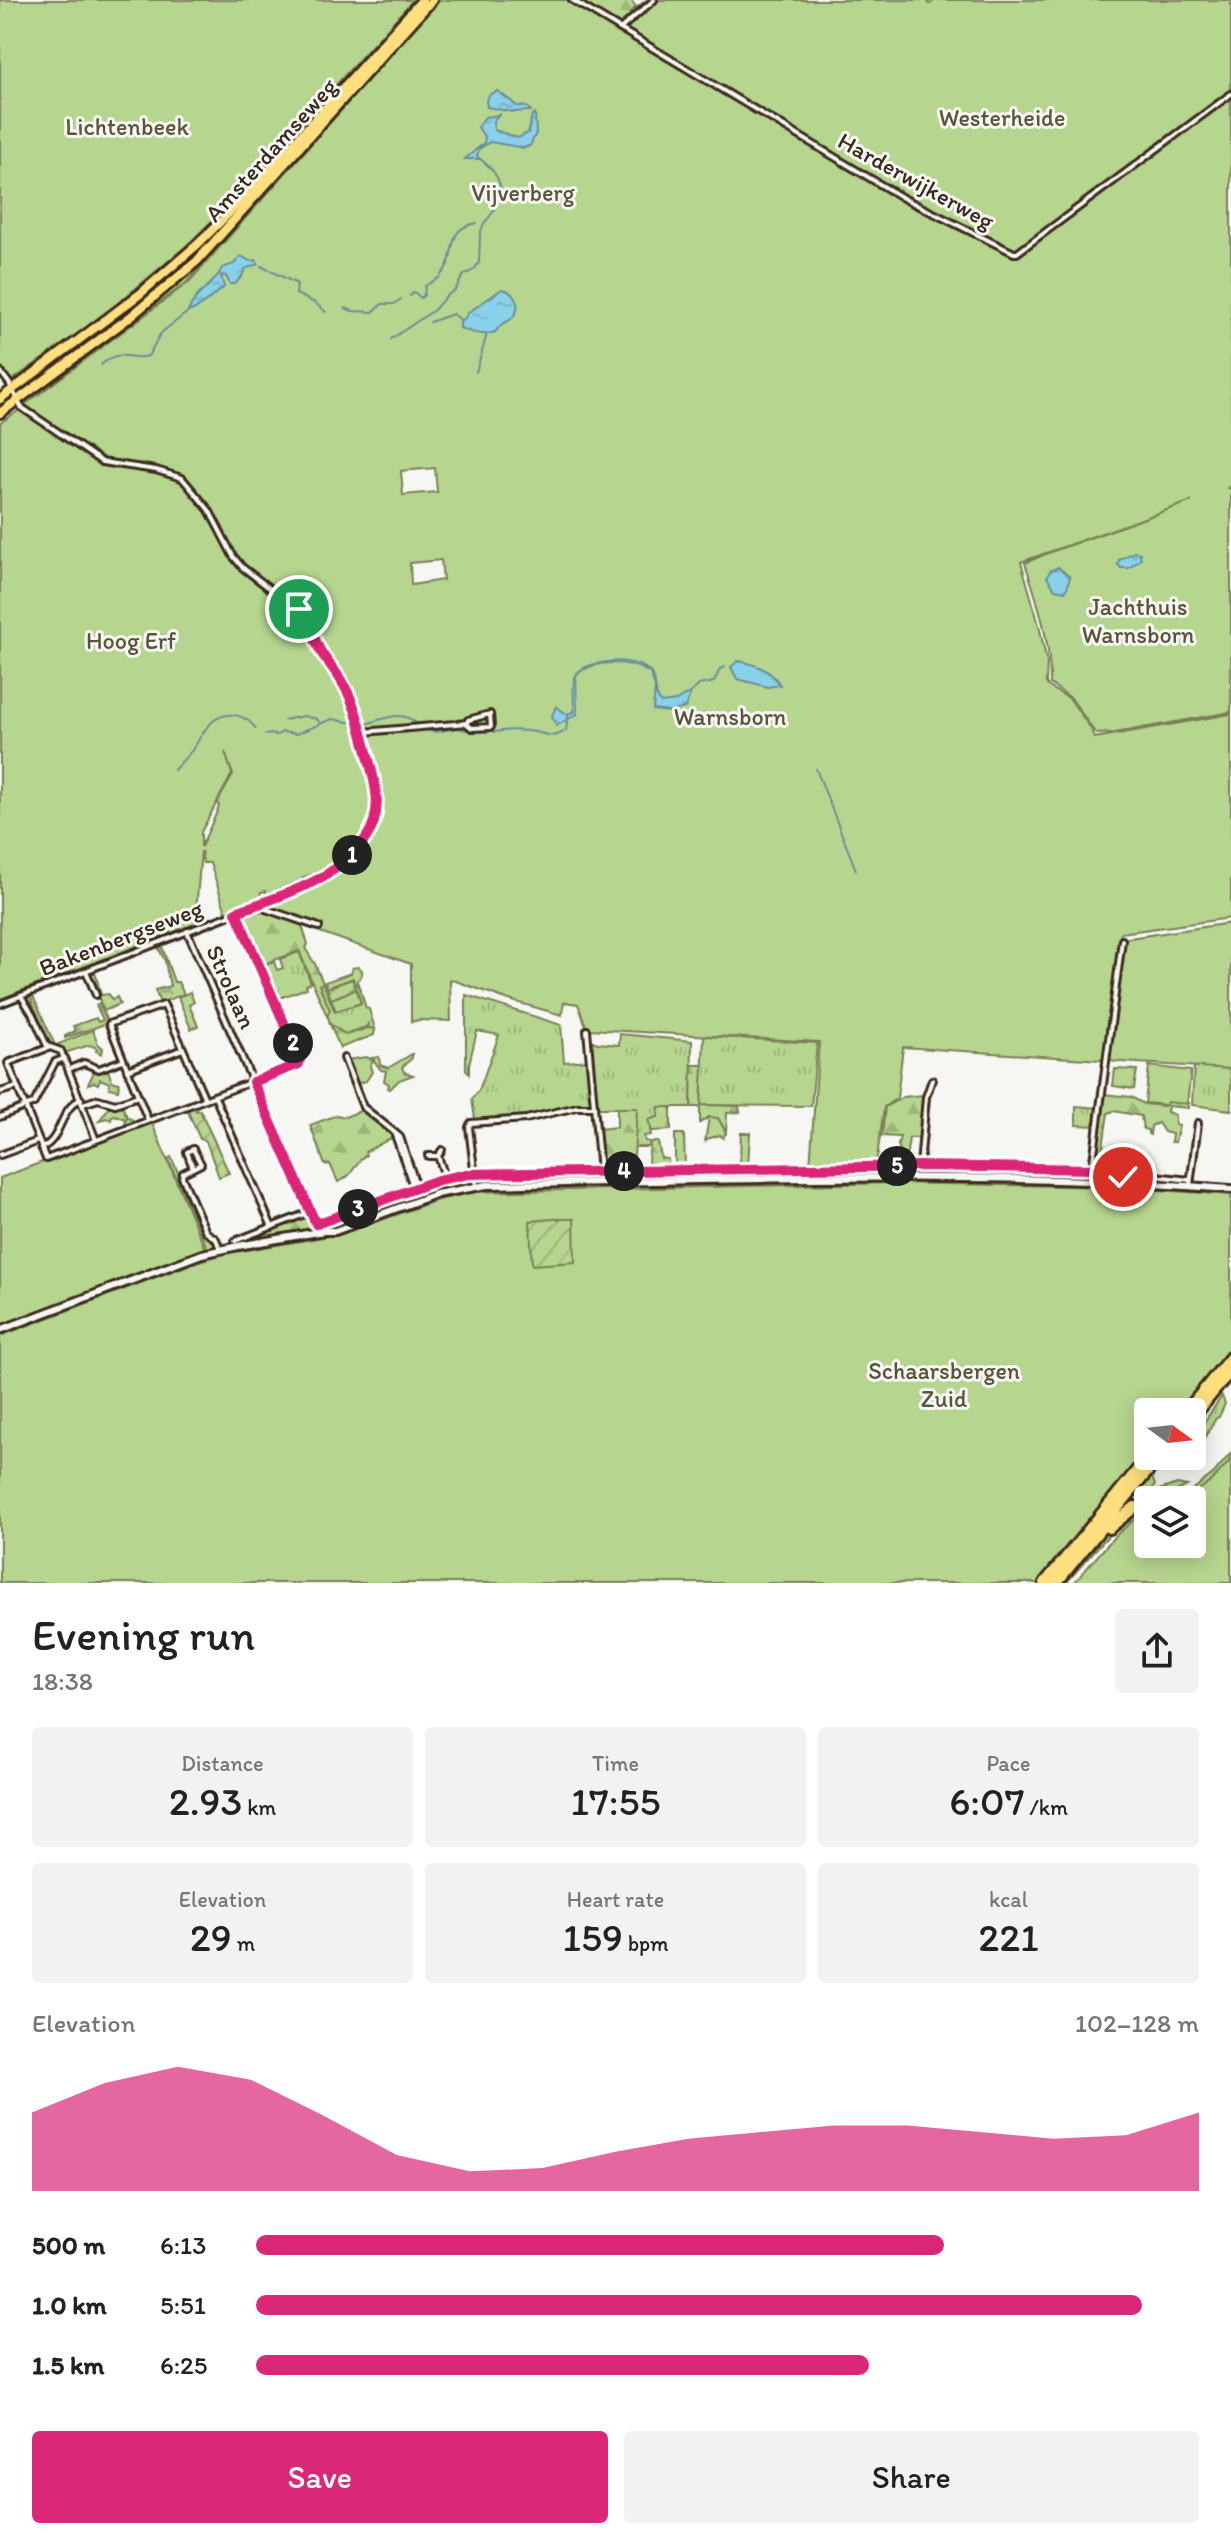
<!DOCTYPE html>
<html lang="en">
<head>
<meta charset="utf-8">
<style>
	body { margin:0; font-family:Itim,sans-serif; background:#f2f2f2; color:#222; height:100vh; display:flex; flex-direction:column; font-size:30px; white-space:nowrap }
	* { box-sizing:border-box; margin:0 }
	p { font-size:26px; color:#767676 }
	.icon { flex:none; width:44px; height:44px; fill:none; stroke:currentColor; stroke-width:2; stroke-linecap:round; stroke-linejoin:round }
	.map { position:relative; height:1583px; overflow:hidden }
	.drawer { display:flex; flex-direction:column; background:#fff; flex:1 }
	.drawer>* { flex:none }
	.needle { width:52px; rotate:105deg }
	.fabs { position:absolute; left:1134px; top:1398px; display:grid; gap:16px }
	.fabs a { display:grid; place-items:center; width:72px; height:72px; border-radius:8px; background:#fff; box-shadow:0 4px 20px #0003; font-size:40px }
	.pin { position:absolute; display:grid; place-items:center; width:68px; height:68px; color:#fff; margin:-34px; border:4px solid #fff; border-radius:50%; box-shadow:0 2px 8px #0007 }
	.km { position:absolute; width:40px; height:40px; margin:-20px; border-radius:50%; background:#222; color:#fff; font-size:22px; line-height:40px; text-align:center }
	.round { display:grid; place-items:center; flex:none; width:84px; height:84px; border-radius:8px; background:#f2f2f2 }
	.summary { display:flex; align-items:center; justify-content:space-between; height:136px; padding:0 32px }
	h1 { font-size:44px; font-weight:600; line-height:60px }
	.stats { display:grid; grid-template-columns:repeat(3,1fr); gap:12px; height:136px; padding:8px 32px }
	.stats div { display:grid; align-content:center; border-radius:8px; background:#f2f2f2; text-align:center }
	.stats b { font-size:40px; font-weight:600 }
	.stats small { font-size:22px; font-weight:400 }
	.stats p { font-size:22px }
	.chart { height:224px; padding:16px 32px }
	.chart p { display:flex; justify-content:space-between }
	.chart svg { width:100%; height:144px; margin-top:8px; fill:#db2777; opacity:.7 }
	.button { display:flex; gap:16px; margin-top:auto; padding:16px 32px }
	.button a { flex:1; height:92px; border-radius:8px; background:#db2777; color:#fff; font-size:32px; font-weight:600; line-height:92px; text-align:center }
	.button a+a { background:#f2f2f2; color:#222 }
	ul { padding:0 32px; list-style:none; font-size:26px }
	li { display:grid; grid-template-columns:128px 96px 1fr; align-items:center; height:60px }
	li i { height:20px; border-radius:10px; background:#db2777 }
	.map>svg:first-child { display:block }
	.grass { fill:url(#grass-tufts); stroke:#788056; stroke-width:2 }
	.forest { fill:url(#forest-firs); stroke:#788056; stroke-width:2 }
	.park { fill:#b6d58e; stroke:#788056; stroke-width:2; fill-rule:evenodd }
	.garden { fill:url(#garden-furrows); stroke:#788056; stroke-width:2 }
	.water { fill:url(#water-ripples); stroke:#6a8e98; stroke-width:2 }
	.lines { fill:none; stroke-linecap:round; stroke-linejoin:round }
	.stream { stroke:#6a8e98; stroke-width:2 }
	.minor-casing { stroke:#3b2a1e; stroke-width:10 }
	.secondary-casing { stroke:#3b2a1e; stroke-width:12 }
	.primary-casing { stroke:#3b2a1e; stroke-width:14 }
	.motorway-casing { stroke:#3b2a1e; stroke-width:16 }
	.minor { stroke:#f6f6f2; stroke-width:4 }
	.secondary { stroke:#f6f6f2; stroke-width:6 }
	.primary { stroke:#fedf80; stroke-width:8 }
	.motorway { stroke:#fedf80; stroke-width:10 }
	.route-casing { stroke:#fff; stroke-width:16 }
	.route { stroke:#db2777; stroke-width:10 }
	.labels { text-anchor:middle; stroke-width:6; stroke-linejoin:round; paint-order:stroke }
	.park-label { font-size:24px; fill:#5a553a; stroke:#f6f6f2 }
	.street-label { font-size:24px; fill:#3b2a1e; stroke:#f6f6f2 }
</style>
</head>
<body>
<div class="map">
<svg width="1231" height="1583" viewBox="0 0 1231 1583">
	<defs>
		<pattern id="grass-tufts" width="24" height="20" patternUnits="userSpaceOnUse" patternTransform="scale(2)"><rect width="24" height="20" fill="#b6d58e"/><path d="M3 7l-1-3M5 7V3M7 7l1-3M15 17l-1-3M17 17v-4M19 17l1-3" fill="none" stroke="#9db77a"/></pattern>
		<pattern id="forest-firs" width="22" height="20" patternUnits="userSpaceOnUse" patternTransform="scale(2)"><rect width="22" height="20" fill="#b6d58e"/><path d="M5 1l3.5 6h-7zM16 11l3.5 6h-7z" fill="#9db77a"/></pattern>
		<pattern id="garden-furrows" width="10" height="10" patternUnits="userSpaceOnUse" patternTransform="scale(2)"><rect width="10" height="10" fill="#b6d58e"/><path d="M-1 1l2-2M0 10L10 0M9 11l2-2" fill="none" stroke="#9db77a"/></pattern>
		<pattern id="water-ripples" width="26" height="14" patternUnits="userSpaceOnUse" patternTransform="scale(2)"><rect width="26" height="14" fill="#89d0ea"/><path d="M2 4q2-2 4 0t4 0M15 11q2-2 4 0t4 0" fill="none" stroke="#77b3c8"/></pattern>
	</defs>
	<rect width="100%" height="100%" fill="#f6f6f2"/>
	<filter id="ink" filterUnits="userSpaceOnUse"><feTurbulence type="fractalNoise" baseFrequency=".0125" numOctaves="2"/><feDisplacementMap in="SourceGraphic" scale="16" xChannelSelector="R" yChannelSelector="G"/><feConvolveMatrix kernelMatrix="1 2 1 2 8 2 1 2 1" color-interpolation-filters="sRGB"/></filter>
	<g filter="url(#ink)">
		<!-- grass -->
		<g class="grass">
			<path d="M408,19L195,259L129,313L126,307L179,263Z"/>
			<path d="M413,23L416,25L287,172L284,169Z"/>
			<path d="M254,203L255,205L186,283L78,363L77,361L132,321Z"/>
			<path d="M122,310L127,315L18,397L15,392Z"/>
			<path d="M299,952L311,983L306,985L307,988L277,999L262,966L274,962L277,970L283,968L280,959Z"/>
			<path d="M352,968L358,967L362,970V975L357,981L366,1008L369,1009L375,1029L368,1028L369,1022L366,1027L345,1034L330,1024L319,985L323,983L335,1012L361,1003L353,978L327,988L325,982L351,973Z"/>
			<path d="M190,992L194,1002L189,1005L198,1026L191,1029L178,997Z"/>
			<path d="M466,995L561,1025L564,1062L589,1060L592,1105L525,1117L475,1119L472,1099L479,1090L499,1035L477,1031L469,1064V1074L466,1070Z"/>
			<path d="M93,1030L98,1044L103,1048L102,1054L96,1051L97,1048L90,1045L64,1053L56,1045Z"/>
			<path d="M620,1034L692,1041L691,1107H659L658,1117L650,1129L651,1135L644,1136L645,1141L650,1142L649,1147H634L637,1108H596L589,1040L598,1043L619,1045Z"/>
			<path d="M704,1036L817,1043L811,1106L701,1105Z"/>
			<path d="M412,1054V1058L402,1067L404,1072L413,1075L399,1080L390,1089L388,1088L389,1084L384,1081L386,1071L381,1070L372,1058L379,1057L380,1065L388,1068Z"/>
			<path d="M1194,1066L1231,1069V1110L1192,1105Z"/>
			<path d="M107,1068L112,1081L119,1083L118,1090L109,1088L110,1083L100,1079L98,1084L94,1082L88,1084L95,1070Z"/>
			<path d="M1115,1069L1137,1070L1134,1089L1113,1086Z"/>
			<path d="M122,1106L127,1117L135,1121L127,1124L125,1123L126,1119L115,1115L112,1116L111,1120L106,1118L99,1121L109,1107L116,1108Z"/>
			<path d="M1076,1106L1098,1108L1096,1126L1076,1125Z"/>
			<path d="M714,1116L718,1118L726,1132L723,1138L720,1135L707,1139L705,1142L709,1117Z"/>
			<path d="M741,1133H750L748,1167H743L740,1160Z"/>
			<path d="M675,1134H684L685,1168H675Z"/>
			<path d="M839,1181V1183L678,1186H655V1184Z"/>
			<path d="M1222,1396L1225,1404L1219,1417L1216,1418L1204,1439L1197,1443L1196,1434Z"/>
			<path d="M1231,1453C1231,1470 1194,1497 1177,1500V1498L1176,1500H1164L1191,1491L1214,1473Z"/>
			<path d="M1167,1456H1169L1152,1477L1155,1485L1151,1491L1115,1520Z"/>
			<path d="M1177,1484L1187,1486L1165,1497L1142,1503L1156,1491Z"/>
			<path d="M1148,1505V1507C1118,1518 1088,1559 1066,1583H1063C1088,1554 1112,1518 1148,1505Z"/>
		</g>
		<!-- forest -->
		<g class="forest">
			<path d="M574,0L582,2V0H631L636,7L629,14L646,0H652L621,27H618Z"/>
			<path d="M255,906L301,923L308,944L305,948L315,964L323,983L319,985L330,1010L327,1016L299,951L261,965L239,915Z"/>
			<path d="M162,946L174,982H178L184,994L160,1003L155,990L170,986L165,961L158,947Z"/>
			<path d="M95,972L101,995L109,994L112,1000L117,997L120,1004L104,1011L89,975Z"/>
			<path d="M356,989L361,1003L336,1011L331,999Z"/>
			<path d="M32,994L54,1043V1045L48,1044L30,996Z"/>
			<path d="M99,1003L108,1023L65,1038V1036L75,1031L73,1026L96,1018L98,1022L103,1020L96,1005Z"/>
			<path d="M330,1024L346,1035L368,1028L375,1029L374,1035L340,1048Z"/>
			<path d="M366,1057L373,1060L370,1066L372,1072L366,1081L358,1083L350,1061L347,1060Z"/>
			<path d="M692,1065H703L701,1105L739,1106L740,1112L727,1113L726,1132L718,1118L709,1117L700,1123V1107H691Z"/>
			<path d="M1103,1094L1131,1097L1144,1104L1164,1106L1166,1101L1188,1103V1108L1168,1106L1167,1112L1175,1115V1125L1179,1126L1175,1142H1171L1172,1134L1164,1132L1158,1123L1151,1126L1150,1135L1148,1134V1130L1143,1129L1141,1116L1114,1111L1108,1113L1100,1168L1094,1167Z"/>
			<path d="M923,1095L925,1098L921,1138H909L905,1165H894L896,1155L900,1152L898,1145L900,1137L882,1136L885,1107L903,1097Z"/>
			<path d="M659,1107H671V1130L652,1131L648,1120L658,1117Z"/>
			<path d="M617,1108H637L634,1157L625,1169L603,1170L599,1129L617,1127Z"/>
			<path d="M363,1110L395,1136L365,1152L366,1155C352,1164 356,1175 338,1182L330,1164L325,1165L310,1125L337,1115L345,1117Z"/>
			<path d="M650,1142H658L661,1158L668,1159V1169H652L648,1162Z"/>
			<path d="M171,1157L205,1232L213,1238L217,1248L208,1250L168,1159Z"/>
			<path d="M921,1167L1091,1170L1122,1174L1119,1179L989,1177L971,1174L957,1176L579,1178L480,1183L476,1178L479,1175Z"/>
			<path d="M471,1175L473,1178L471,1184L427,1195L335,1226L334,1220L439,1181Z"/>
			<path d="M307,1215L310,1216L311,1225L315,1226L314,1230L258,1240L256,1234Z"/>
		</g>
		<!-- park -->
		<g class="park">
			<path d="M0,0H413L219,214L184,248L100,318L11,381L0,370Z"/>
			<path d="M439,0H569L903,199L1014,254L1019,253L1231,96V486L1227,488H1231V712L1115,733L1096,734L1071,698L1050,684C1051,643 1038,602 1025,563L1048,553L1192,501L1021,562L1039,625L1047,663L1046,683L1049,687L1070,699L1091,729L1094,738L1231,714V918L1121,933L1105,1057L1101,1060L903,1047L897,1098L884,1107L876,1165L810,1166L819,1042L589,1029L586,1026L578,1004L564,1002L562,1015L509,1000L450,979L451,1021L419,1020L411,1022V964L263,912L270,901L316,881L315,874L303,877L301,880L269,893L266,894V891L261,892L260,899L226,912L210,863H203L201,851L195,924L0,999V423L21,409L105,465L156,471L182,479L209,510L226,545L241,568L286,601L287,606L288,600L242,567L234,556L210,509L183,477L156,468L106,463L23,406L189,282ZM435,468L437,492L403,495L401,471ZM441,560L443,580L411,585L410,563ZM225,752L233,775L217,803L219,806L217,812L201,847V832L232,774Z"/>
			<path d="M655,0H927L929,4L936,0H1231V93L1014,252L903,197L638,39L639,36L624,27Z"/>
			<path d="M1231,923V1069L1107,1061L1123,939Z"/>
			<path d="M1149,1066L1191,1071L1187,1104L1167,1102L1166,1105L1145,1103Z"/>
			<path d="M151,1121L206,1251L0,1328V1178Z"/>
			<path d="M894,1183L1116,1187L1231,1195V1350L1180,1412H1148V1450L1039,1583H0V1336L199,1261L224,1254L341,1234L438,1200L476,1192Z"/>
			<path d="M1231,1460V1583H1074L1114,1537L1143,1512L1148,1510V1544H1192V1500H1182L1209,1483Z"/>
		</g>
		<!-- garden -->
		<g class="garden">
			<path d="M352,979L356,989L331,999L327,988Z"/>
			<path d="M193,1105L196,1111L200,1110L229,1173L219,1177L206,1141L200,1139L186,1107Z"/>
			<path d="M553,1219H574L575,1262L532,1265L530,1221Z"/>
		</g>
		<!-- water -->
		<g class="water">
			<path d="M498,91L517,106L527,107L531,111L513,112L487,107L486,100L490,94Z"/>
			<path d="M535,114L536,133L530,146L524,148L490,142L479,149L477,156L480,159H465L484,143L485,138L478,127L485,117L499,115L493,121L494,130L518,138L528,133L532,115Z"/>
			<path d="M241,256L250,261L256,260L258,264L245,269L242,276L235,284H230L226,276L221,275L224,287L198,308L188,312C195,291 215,286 222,268L234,264Z"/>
			<path d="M502,289C515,291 523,308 512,318C509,322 504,322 501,325C495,330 500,331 492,333C483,336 468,332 460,328V320H463L469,312Z"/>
			<path d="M1134,552L1140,553L1141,559L1129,568H1121L1118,565L1119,560Z"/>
			<path d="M1058,567L1070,577L1066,591L1055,589L1047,577L1050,571Z"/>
			<path d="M738,661C754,663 772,671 780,685L768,687L737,679L731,667Z"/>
			<path d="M607,662C622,660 648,662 654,679C657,688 654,696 661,703L676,701L691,692L685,708L670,712L653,710L655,687L650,673C630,660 595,659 576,675L577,714L556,726L552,716L556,706L566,714L574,712C574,679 567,667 607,662Z"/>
		</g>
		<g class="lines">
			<!-- stream -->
			<g class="stream">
				<path d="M480,159C507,179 506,200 484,223"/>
				<path d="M261,266L297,284L296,294L315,303L326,312"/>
				<path d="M441,275C460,255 442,229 477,223"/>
				<path d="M410,296L414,292L421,298L424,295L425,286L440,277"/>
				<path d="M345,308L353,311L373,312L382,304H394L401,299"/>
				<path d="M430,322L453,314L461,320"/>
				<path d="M391,339L434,310L446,296L455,290L463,276L475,269L479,262L480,234L484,223"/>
				<path d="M101,365C122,346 128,362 148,356L161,333L189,311"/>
				<path d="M476,372L487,334"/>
				<path d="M689,694L699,685L714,682L720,669L725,667"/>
				<path d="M284,720L303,716L317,719L319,722"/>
				<path d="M365,724C383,720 401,708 417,724"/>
				<path d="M425,729C442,737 449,724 466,730"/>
				<path d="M472,731L489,732"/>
				<path d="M494,732C506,730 523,730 535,732C548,734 554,740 566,730L568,716"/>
				<path d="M265,734L277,735L282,732L296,734L332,719L358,724"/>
				<path d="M816,769L856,870"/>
				<path d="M174,770C180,763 187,757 192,750C199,741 203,730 211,723C226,709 246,714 256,729"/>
			</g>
			<defs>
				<g id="minor">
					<path d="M572,0L903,198L1014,253H1017L1231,94"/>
					<path d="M620,29L654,0"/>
					<path d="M0,371L9,383L21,407L102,462L156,470L182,478L209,510L233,556L242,567L304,615L320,651L345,688L362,726L374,778L377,801L374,821L368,836L352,854L326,875L261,903L0,1004"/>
					<path d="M490,714L491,727L472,728L467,724L468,720Z"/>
					<path d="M363,732L467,723"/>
					<path d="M257,906L319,927"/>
					<path d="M187,931L318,1232"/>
					<path d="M86,971L96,995"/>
					<path d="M21,996L33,1015L48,1048"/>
					<path d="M587,1030L600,1171"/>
					<path d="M344,1058L363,1107L394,1132L414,1189"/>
					<path d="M69,1069L84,1063L99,1069L123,1060"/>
					<path d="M127,1070L183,1049"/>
					<path d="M0,1092L17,1087"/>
					<path d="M215,1097L272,1227"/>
					<path d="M83,1104L98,1099L115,1104L138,1096"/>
					<path d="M0,1117L34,1103L55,1062L65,1058"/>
					<path d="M148,1120L109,1024L164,1005L205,1099"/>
					<path d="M394,1132L400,1137L417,1188"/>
					<path d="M96,1140L61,1051L50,1047L8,1063L46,1159L299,1064L300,1060L236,912"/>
					<path d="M41,1148C62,1141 59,1108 81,1099"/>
					<path d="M442,1150L438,1156L445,1177"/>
					<path d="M0,1155L38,1141"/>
					<path d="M428,1156H438"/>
					<path d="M920,1166L926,1097L932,1080"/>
					<path d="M193,1168L187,1152L193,1149L201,1164L183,1173L182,1177L206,1232L216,1239L220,1249"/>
					<path d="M1092,1169L1122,940"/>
					<path d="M1190,1185L1198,1123"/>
					<path d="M476,1186L469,1127L471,1123L526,1119L577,1107H594"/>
					<path d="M316,1224L438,1180L468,1174L920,1166L1092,1169L1190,1180"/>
					<path d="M235,1241L310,1212"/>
				</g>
				<g id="secondary">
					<path d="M323,1231H335L436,1194L487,1185C734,1179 984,1170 1231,1189"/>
					<path d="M0,1330L202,1254L238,1246L324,1231"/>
				</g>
				<g id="primary">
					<path d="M0,399L140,294L198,244L246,196L422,0"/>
					<path d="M0,413L130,317L197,261L432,0"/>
				</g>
				<g id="motorway">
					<path d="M1186,1412L1231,1357"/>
					<path d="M1192,1418L1231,1370"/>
					<path d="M1109,1528L1135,1507"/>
					<path d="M1045,1583L1149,1456"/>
					<path d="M1056,1583L1160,1456"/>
				</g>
			</defs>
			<!-- minor casing -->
			<use href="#minor" class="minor-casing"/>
			<!-- secondary casing -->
			<use href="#secondary" class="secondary-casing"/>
			<!-- primary casing -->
			<use href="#primary" class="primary-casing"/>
			<!-- motorway casing -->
			<use href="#motorway" class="motorway-casing"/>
			<!-- minor -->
			<use href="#minor" class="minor"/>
			<!-- secondary -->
			<use href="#secondary" class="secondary"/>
			<!-- primary -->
			<use href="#primary" class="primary"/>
			<!-- motorway -->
			<use href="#motorway" class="motorway"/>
		</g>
	</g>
	<g class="lines" filter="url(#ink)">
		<defs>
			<path id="route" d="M299,609C310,621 313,638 321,652C327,662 336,671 342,682C354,701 359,722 365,744C372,775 387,808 366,838C338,880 281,896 236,912L300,1060L299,1064L253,1082L316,1224L438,1180L468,1174L920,1166L1092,1169L1123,1172V1177"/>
		</defs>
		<!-- route casing -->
		<use href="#route" class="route-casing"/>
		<!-- route -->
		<use href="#route" class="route"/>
	</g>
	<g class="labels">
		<!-- park labels -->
		<g class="park-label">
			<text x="1002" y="126">Westerheide</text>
			<text x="127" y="135">Lichtenbeek</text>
			<text x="523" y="201">Vijverberg</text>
			<text x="1138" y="615">Jachthuis<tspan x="1138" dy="28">Warnsborn</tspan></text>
			<text x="131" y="649">Hoog Erf</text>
			<text x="730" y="725">Warnsborn</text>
			<text x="944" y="1379">Schaarsbergen<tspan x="944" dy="28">Zuid</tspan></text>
		</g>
		<!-- street labels -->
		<g class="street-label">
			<text transform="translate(271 150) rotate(-48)" y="8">Amsterdamseweg</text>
			<text transform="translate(916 181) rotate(29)" y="8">Harderwijkerweg</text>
			<text transform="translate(121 938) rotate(-21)" y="8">Bakenbergseweg</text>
			<text transform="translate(231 987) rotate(66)" y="8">Strolaan</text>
		</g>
	</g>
</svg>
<div class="fabs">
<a><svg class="needle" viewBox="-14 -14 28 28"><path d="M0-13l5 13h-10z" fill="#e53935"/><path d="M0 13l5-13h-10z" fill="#767676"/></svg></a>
<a><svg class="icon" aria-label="layers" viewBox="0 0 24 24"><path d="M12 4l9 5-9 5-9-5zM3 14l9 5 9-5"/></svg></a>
</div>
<div class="pin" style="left:299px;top:609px;background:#1e9e55"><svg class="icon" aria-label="arrive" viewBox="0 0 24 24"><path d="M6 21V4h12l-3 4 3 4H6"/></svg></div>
<div class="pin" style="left:1123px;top:1177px;background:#d93025"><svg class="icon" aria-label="check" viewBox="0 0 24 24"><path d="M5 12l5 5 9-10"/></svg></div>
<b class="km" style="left:352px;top:855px">1</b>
<b class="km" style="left:293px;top:1043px">2</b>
<b class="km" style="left:358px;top:1209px">3</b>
<b class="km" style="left:624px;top:1171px">4</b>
<b class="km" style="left:897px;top:1166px">5</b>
</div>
<section class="drawer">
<div class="summary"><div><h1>Evening run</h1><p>18:38</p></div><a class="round"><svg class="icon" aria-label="share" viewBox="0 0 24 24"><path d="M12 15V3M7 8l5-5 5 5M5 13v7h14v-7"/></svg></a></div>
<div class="stats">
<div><p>Distance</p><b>2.93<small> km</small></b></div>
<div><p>Time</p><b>17:55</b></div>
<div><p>Pace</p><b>6:07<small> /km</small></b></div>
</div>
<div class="stats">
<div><p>Elevation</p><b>29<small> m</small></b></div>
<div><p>Heart rate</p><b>159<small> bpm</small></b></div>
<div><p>kcal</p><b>221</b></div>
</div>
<div class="chart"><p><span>Elevation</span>102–128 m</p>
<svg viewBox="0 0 160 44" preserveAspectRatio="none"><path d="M0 44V20L10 11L20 6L30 10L40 21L50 33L60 38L70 37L80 32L90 28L100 26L110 24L120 24L130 26L140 28L150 27L160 20V44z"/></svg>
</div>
<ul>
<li><b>500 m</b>6:13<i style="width:73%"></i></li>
<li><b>1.0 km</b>5:51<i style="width:94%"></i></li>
<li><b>1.5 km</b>6:25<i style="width:65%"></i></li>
</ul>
<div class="button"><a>Save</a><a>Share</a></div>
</section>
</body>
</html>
